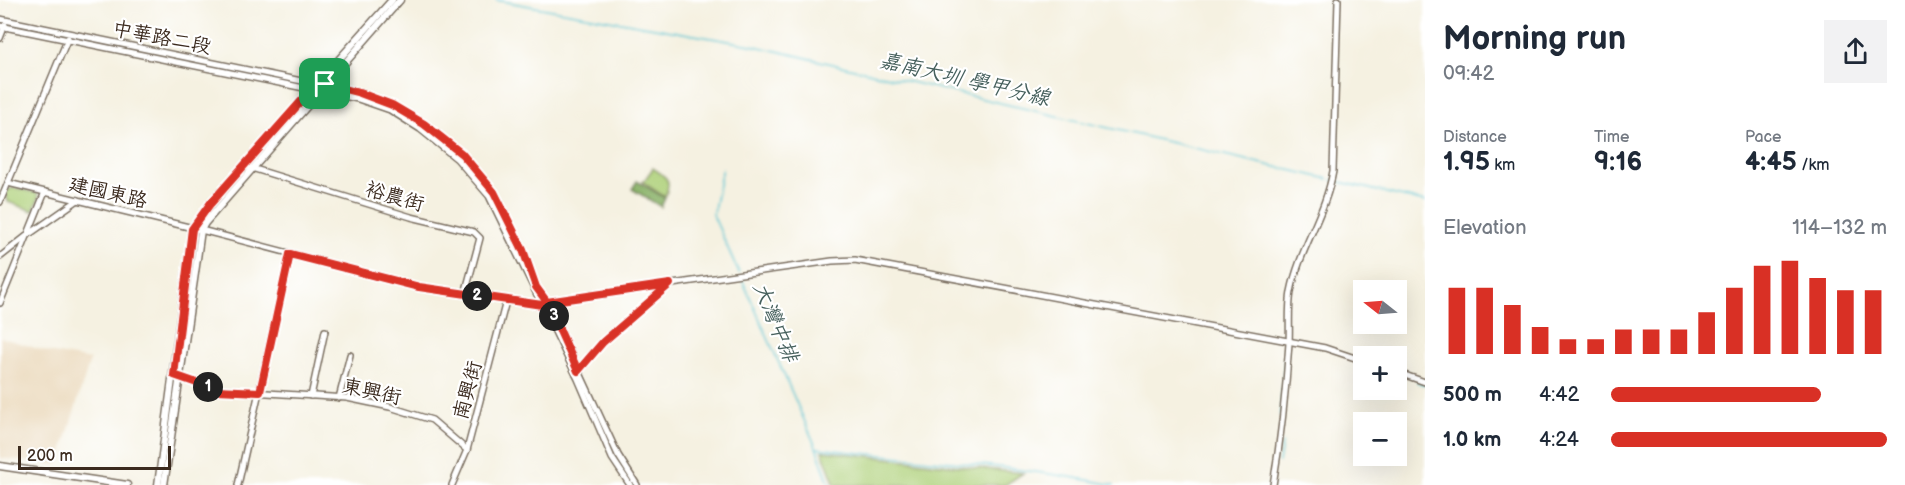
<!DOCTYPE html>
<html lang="en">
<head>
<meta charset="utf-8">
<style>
	body { margin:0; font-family:"Balsamiq Sans","LXGW WenKai TC",sans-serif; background:#f2f2f3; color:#1f2937; height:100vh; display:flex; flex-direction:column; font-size:22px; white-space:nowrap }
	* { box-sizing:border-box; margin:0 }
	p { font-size:20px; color:#747a83 }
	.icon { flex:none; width:33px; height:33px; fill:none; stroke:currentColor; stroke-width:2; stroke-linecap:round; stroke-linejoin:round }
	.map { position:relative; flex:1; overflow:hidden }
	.sheet { display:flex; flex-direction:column; background:#fff; width:480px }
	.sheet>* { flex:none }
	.needle { width:39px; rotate:287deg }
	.buttons { position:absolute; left:1353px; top:280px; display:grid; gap:12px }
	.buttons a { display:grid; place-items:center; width:54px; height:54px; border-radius:0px; background:#fff; box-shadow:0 6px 24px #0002; font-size:30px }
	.scale { position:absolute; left:18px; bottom:15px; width:153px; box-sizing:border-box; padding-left:6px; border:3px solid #3b2a1e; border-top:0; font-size:16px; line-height:21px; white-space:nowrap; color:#3b2a1e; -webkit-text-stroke:4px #fff; paint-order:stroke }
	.pin { position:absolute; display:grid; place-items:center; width:51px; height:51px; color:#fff; margin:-26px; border-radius:12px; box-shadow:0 3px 9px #0006 }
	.km { position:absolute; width:30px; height:30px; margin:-15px; border-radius:50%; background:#222; color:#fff; font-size:16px; line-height:30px; text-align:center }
	.round { display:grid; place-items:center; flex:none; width:63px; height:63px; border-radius:0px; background:#f2f2f3 }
	.head { display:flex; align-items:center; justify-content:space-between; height:102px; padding:0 18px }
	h1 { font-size:33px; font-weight:700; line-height:45px }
	.metrics { display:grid; grid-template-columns:repeat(3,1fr); gap:9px; height:102px; padding:6px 18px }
	.metrics div { display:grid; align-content:center }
	.metrics b { font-size:26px; font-weight:700 }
	.metrics small { font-size:16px; font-weight:400 }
	.metrics p { font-size:16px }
	.chart { height:168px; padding:12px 18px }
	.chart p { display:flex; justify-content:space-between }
	.chart svg { width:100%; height:108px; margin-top:6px; stroke:#d93025; stroke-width:6 }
	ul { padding:0 18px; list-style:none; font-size:20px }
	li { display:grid; grid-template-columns:96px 72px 1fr; align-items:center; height:45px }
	li i { height:15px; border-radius:8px; background:#d93025 }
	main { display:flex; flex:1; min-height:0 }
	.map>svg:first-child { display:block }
	.built { fill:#ead8ba }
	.green { fill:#aed079; stroke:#747d4c; stroke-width:1.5 }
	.forest { fill:#8ab269; stroke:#626e44; stroke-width:1.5 }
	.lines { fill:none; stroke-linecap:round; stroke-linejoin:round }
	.stream { stroke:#59c4d3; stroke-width:1.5 }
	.minor-casing { stroke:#7c7062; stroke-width:8 }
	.major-casing { stroke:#7c7062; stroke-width:9 }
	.minor { stroke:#fff; stroke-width:5 }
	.major { stroke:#fff; stroke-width:6 }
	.route-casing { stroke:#fff; stroke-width:12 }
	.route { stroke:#d93025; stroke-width:8 }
	.labels { text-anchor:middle; stroke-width:4.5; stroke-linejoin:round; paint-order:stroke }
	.street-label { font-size:20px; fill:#3b2a1e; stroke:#fff }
	.water-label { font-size:21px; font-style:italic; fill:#46605d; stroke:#fff }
</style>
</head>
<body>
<main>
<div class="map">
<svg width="1425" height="485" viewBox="0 0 1425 485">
	<rect width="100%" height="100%" fill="#fff"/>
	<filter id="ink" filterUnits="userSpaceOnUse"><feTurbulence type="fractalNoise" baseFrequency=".0167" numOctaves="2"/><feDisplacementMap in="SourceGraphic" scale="12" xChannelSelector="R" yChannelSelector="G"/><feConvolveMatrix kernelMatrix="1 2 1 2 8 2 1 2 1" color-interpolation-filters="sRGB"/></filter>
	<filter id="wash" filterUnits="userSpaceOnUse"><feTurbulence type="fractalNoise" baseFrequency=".008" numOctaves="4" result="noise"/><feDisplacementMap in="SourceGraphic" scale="24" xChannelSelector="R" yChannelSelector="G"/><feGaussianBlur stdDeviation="1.35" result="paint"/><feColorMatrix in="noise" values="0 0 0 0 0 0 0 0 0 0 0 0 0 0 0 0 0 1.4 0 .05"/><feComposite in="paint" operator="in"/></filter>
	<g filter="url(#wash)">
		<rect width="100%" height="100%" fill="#f5f1e1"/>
		<!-- built -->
		<path class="built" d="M0,337L48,352L90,360L58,465L0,458Z"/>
		<!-- green -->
		<g class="green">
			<path d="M653,168C667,178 672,179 665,197L643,182Z"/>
			<path d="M16,188L37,193L39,198L33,211L8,202L6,193L8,189Z"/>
			<path d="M822,451L1023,473L1005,485H835Z"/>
		</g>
		<!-- forest -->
		<path class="forest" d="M637,181L665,198L661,207L632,189Z"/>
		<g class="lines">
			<!-- stream -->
			<g class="stream">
				<path d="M496,0L751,45L1328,179"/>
				<path d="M722,169L713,215L739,273"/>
				<path d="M1332,180L1425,202"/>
				<path d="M741,277L816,447L830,485"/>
				<path d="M1296,338L1299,340"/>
				<path d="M1417,382L1425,385"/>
				<path d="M1280,415L1285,353"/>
				<path d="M817,448C916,460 1016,465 1114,485"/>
				<path d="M1279,462L1282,444"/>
			</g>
		</g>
	</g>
	<g filter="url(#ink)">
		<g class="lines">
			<defs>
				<g id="minor">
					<path d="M0,19L360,93L392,105L424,124L462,154L494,192L523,250L536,287L547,302L618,455L637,485"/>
					<path d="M0,26L358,99L390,110L420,129L457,159L489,196L578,379L612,458L630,485"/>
					<path d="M0,38L5,25"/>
					<path d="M245,166L411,217L474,232L480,238L465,294"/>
					<path d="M8,183L201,230L419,287L542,305L547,302L832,261L855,260L1325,348L1364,361"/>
					<path d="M0,202L68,38"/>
					<path d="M0,257L28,235L78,200"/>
					<path d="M0,303L45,192"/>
					<path d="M578,371L603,342L670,284"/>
					<path d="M1396,372L1425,382"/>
					<path d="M174,375L217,390L347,398L390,407L432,420L467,450"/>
					<path d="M311,396L325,331"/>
					<path d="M339,398L350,355"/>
					<path d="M238,485L290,254"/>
					<path d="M452,485L467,450L506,301"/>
					<path d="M1273,485C1281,438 1286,390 1289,343C1290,326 1288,309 1291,292C1299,250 1326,213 1333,171L1338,0"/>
				</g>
				<g id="major">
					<path d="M0,466L127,485"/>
					<path d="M158,485L192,229L210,204L392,0"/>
					<path d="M164,485L195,273L201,230L205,223L400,0"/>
				</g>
			</defs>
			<!-- minor casing -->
			<use href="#minor" class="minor-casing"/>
			<!-- major casing -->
			<use href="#major" class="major-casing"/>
			<!-- minor -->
			<use href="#minor" class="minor"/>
			<!-- major -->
			<use href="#major" class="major"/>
		</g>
	</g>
	<g class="lines" filter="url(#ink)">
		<defs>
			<path id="route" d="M325,84L320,90L313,88L210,204L192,229L174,375L217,390L260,392L290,254L419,287L542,305L547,302L670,284L603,342L578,371L547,302L536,287L523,250L494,192L462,154L424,124L392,105L360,93L325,84"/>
		</defs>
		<!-- route casing -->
		<use href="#route" class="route-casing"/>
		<!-- route -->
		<use href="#route" class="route"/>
	</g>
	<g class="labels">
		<!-- street labels -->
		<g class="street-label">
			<text transform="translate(162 37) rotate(11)" y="7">中華路二段</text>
			<text transform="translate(108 192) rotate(13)" y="7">建國東路</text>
			<text transform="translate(395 196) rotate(16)" y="7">裕農街</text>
			<text transform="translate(467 390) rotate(-75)" y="7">南興街</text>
			<text transform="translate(372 391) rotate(12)" y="7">東興街</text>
		</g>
		<!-- water labels -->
		<g class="water-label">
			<text transform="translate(965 79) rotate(13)" y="7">嘉南大圳 學甲分線</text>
			<text transform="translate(776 322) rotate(67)" y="7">大灣中排</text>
		</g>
	</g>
</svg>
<div class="buttons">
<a><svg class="needle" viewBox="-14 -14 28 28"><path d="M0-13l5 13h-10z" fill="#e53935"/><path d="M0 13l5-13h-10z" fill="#747a83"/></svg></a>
<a>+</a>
<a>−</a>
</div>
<div class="scale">200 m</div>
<div class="pin" style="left:325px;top:84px;background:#1e9e55"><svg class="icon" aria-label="arrive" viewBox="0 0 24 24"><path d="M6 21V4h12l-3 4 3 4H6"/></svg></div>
<b class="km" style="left:208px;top:387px">1</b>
<b class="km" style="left:477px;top:296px">2</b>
<b class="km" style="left:554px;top:316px">3</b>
</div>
<section class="sheet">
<div class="head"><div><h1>Morning run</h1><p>09:42</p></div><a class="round"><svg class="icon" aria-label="share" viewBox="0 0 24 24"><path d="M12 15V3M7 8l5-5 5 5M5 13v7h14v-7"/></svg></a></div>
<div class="metrics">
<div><p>Distance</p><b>1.95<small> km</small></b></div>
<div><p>Time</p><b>9:16</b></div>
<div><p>Pace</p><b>4:45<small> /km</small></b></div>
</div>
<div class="chart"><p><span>Elevation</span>114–132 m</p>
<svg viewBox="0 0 160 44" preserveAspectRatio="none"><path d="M5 44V17M15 44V17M25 44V24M35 44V33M45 44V38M55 44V38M65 44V34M75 44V34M85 44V34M95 44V27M105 44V17M115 44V8M125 44V6M135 44V13M145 44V18M155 44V18"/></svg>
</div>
<ul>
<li><b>500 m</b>4:42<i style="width:76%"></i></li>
<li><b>1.0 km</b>4:24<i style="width:100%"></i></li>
</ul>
</section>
</main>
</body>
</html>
